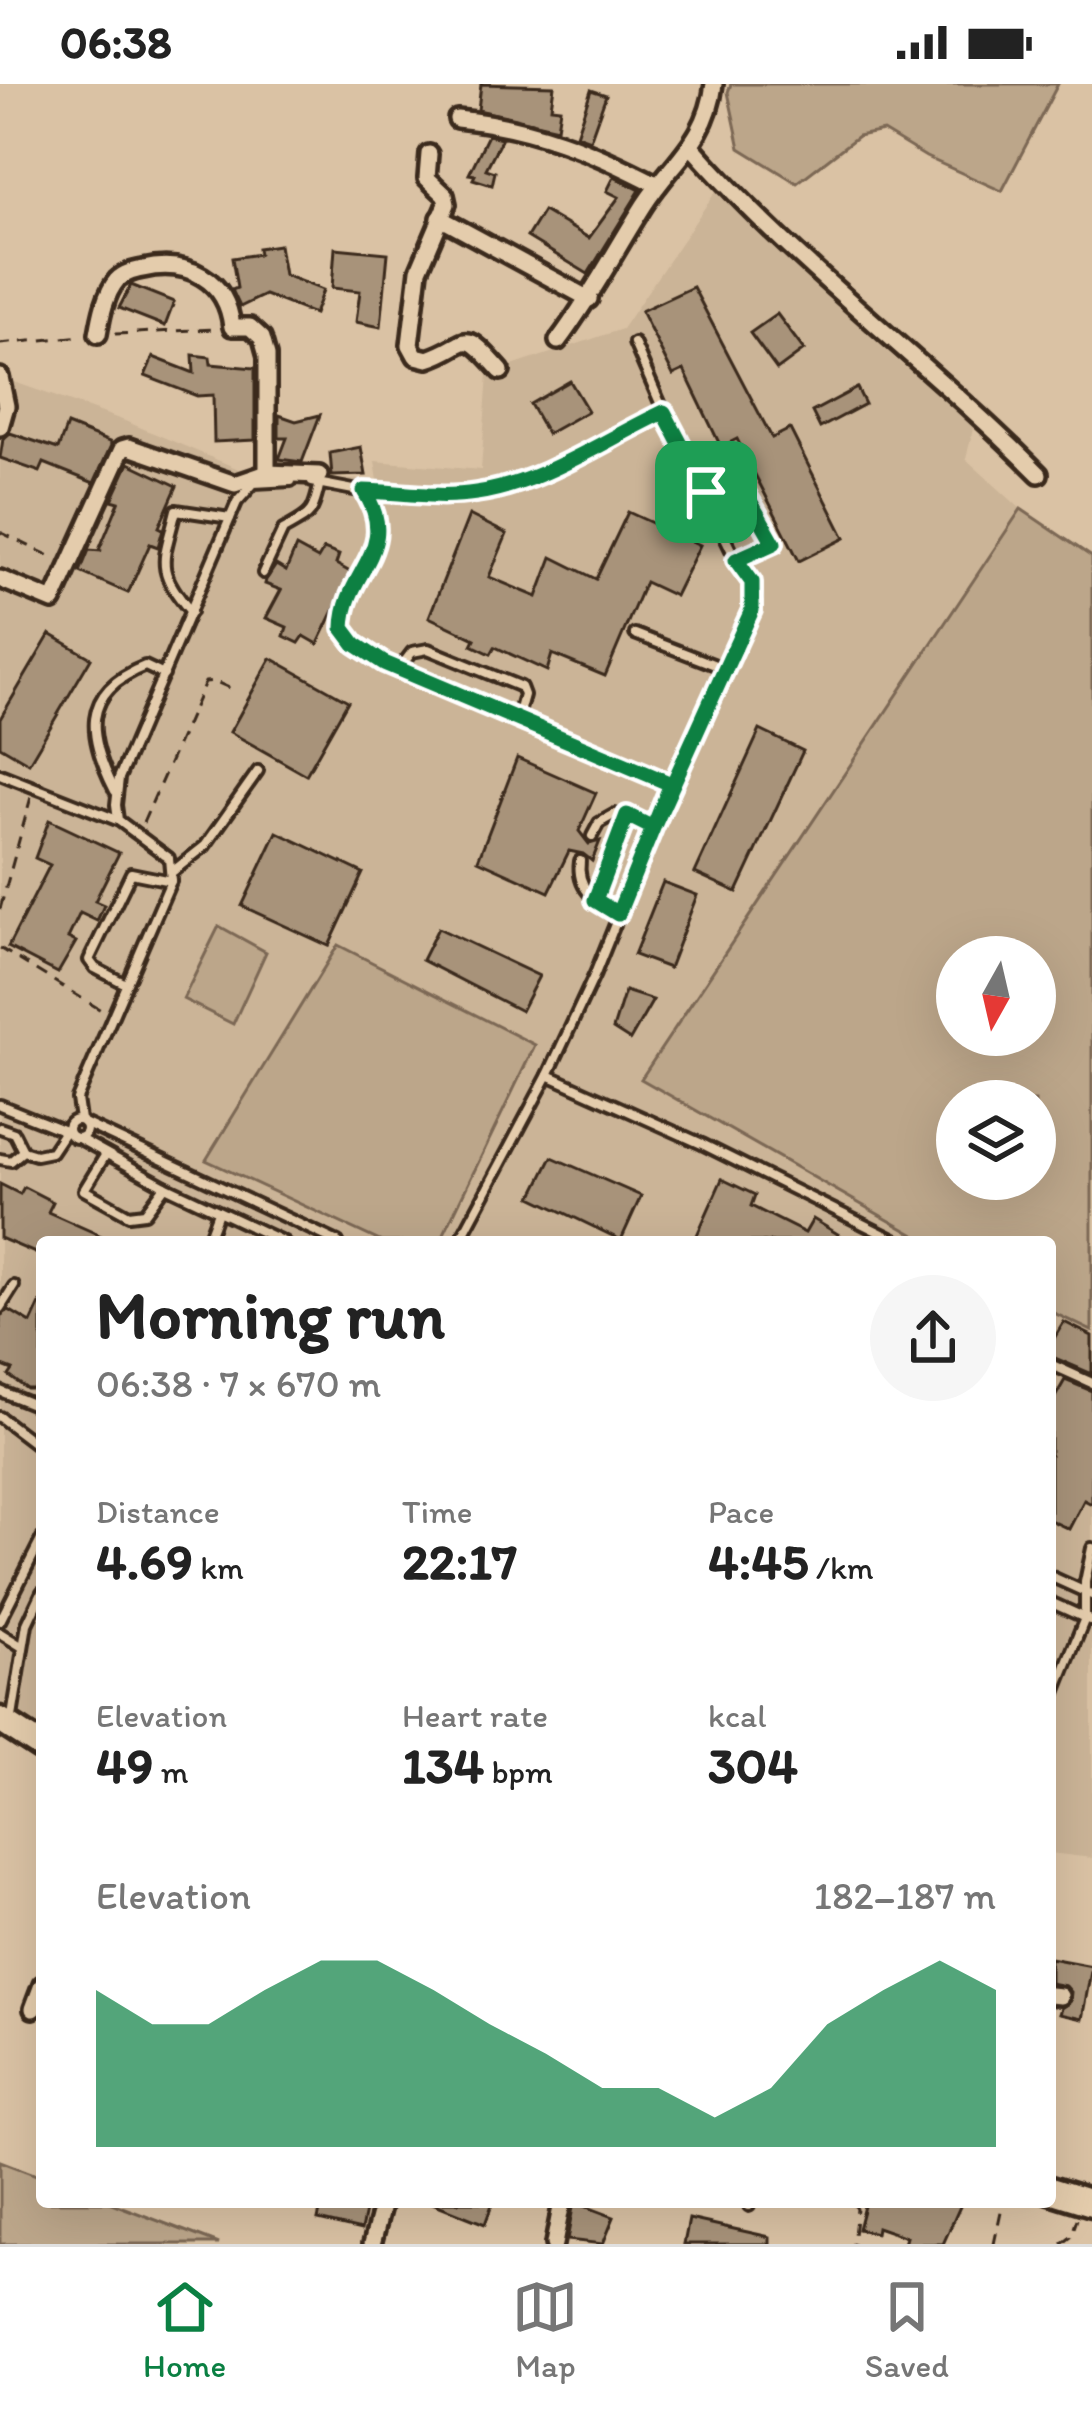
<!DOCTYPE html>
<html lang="en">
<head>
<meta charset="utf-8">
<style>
	body { margin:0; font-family:Itim,sans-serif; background:#f6f6f6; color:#222; height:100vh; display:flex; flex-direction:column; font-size:45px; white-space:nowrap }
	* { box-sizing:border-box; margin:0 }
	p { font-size:39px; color:#767676 }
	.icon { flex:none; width:66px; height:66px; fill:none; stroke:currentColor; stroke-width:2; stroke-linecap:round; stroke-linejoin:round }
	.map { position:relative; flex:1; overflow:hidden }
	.side { position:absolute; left:36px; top:1152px; width:1020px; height:972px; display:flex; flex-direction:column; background:#fff; border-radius:12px; box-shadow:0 12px 48px #0002 }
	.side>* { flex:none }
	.needle { width:78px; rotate:188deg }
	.buttons { position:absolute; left:936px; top:852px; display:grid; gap:24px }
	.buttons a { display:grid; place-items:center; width:120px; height:120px; border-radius:50%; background:#fff; box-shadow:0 12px 48px #0002; font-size:60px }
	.pin { position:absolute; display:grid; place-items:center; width:102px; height:102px; color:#fff; margin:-51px; border-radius:24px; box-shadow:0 6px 18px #0006 }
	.round { display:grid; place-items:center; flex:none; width:126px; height:126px; border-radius:63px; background:#f6f6f6 }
	.head { display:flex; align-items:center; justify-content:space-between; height:204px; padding:0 60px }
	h1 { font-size:66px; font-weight:800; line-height:90px }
	.stats { display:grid; grid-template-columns:repeat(3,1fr); gap:18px; height:204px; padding:12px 60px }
	.stats div { display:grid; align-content:center }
	.stats b { font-size:51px; font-weight:800 }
	.stats small { font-size:33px; font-weight:400 }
	.stats p { font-size:33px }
	.chart { height:336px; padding:24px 60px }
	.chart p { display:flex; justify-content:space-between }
	.chart svg { width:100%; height:216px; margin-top:12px; fill:#0b8043; opacity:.7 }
	.status { display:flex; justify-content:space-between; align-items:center; height:84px; padding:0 60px; background:#fff; direction:ltr }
	.status svg { height:33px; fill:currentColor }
	.menu { display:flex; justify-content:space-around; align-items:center; height:168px; border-top:3px solid #e0e0e0; background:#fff; font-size:33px; color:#767676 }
	.menu a { display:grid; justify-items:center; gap:6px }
	.menu .on { color:#0b8043 }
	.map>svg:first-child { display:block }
	.built { fill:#cbb497 }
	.green { fill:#bca68a; stroke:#7c6854; stroke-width:3; fill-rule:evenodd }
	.building { fill:#a8937a; stroke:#3b2a1e; stroke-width:3 }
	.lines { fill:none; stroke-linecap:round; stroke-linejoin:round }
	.lane-casing { stroke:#3b2a1e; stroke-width:16 }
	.street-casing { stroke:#3b2a1e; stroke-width:24 }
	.primary-casing { stroke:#3b2a1e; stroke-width:33 }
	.path { stroke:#3b2a1e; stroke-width:3; stroke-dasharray:12 9; stroke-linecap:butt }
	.lane { stroke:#e4ccac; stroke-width:8 }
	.street { stroke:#e4ccac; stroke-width:15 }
	.primary { stroke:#e4ccac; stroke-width:24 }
	.route-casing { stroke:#fff; stroke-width:24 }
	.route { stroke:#0b8043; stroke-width:15 }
</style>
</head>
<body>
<div class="status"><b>06:38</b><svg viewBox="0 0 49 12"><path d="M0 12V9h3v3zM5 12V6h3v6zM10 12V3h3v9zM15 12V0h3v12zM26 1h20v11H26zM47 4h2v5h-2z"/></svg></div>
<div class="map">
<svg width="1092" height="2160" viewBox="0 0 1092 2160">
	<rect width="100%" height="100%" fill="#dac2a4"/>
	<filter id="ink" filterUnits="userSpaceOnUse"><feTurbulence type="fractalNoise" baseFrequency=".00833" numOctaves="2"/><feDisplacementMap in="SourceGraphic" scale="24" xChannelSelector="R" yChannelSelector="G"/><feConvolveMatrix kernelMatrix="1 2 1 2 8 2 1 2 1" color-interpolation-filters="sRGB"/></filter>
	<g filter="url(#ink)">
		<!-- built -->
		<g class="built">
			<path d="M716,107L901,280L975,336L966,375L1021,425L642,995L927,1158H42V1646L0,1619V293L125,337L253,391L378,397L375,377L481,386L488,290L622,245Z"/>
			<path d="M1050,1227L1092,1247V1774L1050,1769Z"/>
		</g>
		<!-- green -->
		<g class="green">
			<path d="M731,0H1058L1002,107L926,73L883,47L858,52L797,99L740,64L728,8Z"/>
			<path d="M1021,425L1092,473V1247L1050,1227V1158H927L641,995ZM957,873H1035V951H957ZM957,1017H1035V1095H957Z"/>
			<path d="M219,842L266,868L233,940L183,915Z"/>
			<path d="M338,861L535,961L440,1158H382L206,1076Z"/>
			<path d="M0,2077L42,2093V2118H109L219,2160H0Z"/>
		</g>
		<!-- building -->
		<g class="building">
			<path d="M481,0L554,2L551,23L560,24L557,44L478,26Z"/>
			<path d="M591,6L606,11L590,56L576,51Z"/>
			<path d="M488,51L502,54L486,85L495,88L492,101L473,95L475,91L469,90Z"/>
			<path d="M614,93L640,106L588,190L527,153L543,127L589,154L619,113L607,107Z"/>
			<path d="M279,161L284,191L323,206L314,230L265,211L240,223L232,206L237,204L232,174L259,170L258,164Z"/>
			<path d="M335,164L388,169L381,243L356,238L360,207L332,204Z"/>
			<path d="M131,201L174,218L165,242L119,224Z"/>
			<path d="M693,203L772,354L790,345L845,454L799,477L737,355L721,363L684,286L673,291L641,227Z"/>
			<path d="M777,230L804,266L777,286L750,249Z"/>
			<path d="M193,271L210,273L211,280L255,284V356L214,358L213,311L197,312L145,292L153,273L194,289Z"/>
			<path d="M570,297L588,327L547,350L530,320Z"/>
			<path d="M857,304L865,320L820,344L812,328Z"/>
			<path d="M279,331L296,337L320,331L302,378L279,375L287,354H279Z"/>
			<path d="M67,341L112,359L94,399L44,379L40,388L0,374L3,355L10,349L58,365Z"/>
			<path d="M361,363L366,391L332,392L330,369Z"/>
			<path d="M129,379L177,402L159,443L163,445L158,463L150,460L128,509L80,488L89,466L102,467L99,466L119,418L112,416Z"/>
			<path d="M628,428L700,461L675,512L645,498L605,592L552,570L547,587L495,563L491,570L472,561L475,555L429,533L469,431L507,450L489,493L537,513L552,473L596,495Z"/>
			<path d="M296,463L318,475L324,465L339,471L336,480L352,489L318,560L304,552L299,559L284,552L287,543L266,534L281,506L265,500L266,496L276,481L286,487Z"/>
			<path d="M50,550L91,574L29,679L0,662V635Z"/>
			<path d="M271,574L348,617L306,691L230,648Z"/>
			<path d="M760,646L803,667L737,808L695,789Z"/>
			<path d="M517,674L596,709L579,747L589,760L600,757L592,777L583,770L569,767L549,808L478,776Z"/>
			<path d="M49,736L119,769L95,817L104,821L97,837L80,829L68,854L76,858L58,889L8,863L50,781L35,774Z"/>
			<path d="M277,748L363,789L329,862L242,822Z"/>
			<path d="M663,798L697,811L669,884L634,871Z"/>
			<path d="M438,844L539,892L521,927L422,876Z"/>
			<path d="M625,907L653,916L630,956L613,945Z"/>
			<path d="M552,1073L641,1112L621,1156L532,1113Z"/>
			<path d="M722,1095L755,1111L751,1122L805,1149L813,1135L851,1158H694Z"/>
			<path d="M0,1100L20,1110L24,1103L53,1118L48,1128L115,1158H42V1172L0,1154Z"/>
			<path d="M42,1215V1293L37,1305H27L9,1292L13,1286L0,1281V1232L9,1226L31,1239Z"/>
			<path d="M1064,1238L1092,1252V1290L1050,1272V1261Z"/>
			<path d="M1065,1296L1092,1307V1420L1084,1416L1069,1445L1050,1436V1322Z"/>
			<path d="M1050,1874L1092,1882L1082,1935L1059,1930L1061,1924L1070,1918L1071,1908L1066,1902L1050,1899Z"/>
			<path d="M322,2118H367L361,2146L318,2136Z"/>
			<path d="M430,2118H493L485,2140Z"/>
			<path d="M574,2118L614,2133L603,2160L567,2156Z"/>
			<path d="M865,2118H962L943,2160H904L906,2153L877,2143L876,2149L858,2145Z"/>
			<path d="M689,2135L770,2153V2160H684Z"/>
		</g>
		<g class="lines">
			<defs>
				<g id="lane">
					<path d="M634,259L664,328"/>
					<path d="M312,398L364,408C403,467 343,487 343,544L355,560L384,579L671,701"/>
					<path d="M365,408C402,408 440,415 477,409C545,399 604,357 664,328L736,476L752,498L755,515L671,701L595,890L548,991L459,1158"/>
					<path d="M706,408L738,394L774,459L736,476"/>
					<path d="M263,489L283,446C311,430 313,432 320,398"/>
					<path d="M191,528C154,484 163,479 176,426L230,434"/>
					<path d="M635,550L723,584"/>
					<path d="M399,585L412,568L428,565L521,603L524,611L517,636"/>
					<path d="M0,690L117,736"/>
					<path d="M115,707C88,654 79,608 145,582L164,591"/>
					<path d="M592,752L599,739L615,730L653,744"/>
					<path d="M580,777C576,806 596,817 618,830"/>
					<path d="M172,788L205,762L258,687"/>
					<path d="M595,816L627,731"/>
					<path d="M124,899L95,884L89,876L131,789L171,797"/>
					<path d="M548,991L702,1060L899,1158"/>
					<path d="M0,1021L65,1047"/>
					<circle cx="77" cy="1045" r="9"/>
					<path d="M80,1036L77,1015L171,797L169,774L118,736L116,721L119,694L237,418L254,399L291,397"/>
					<path d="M84,1039L338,1158"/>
					<path d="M0,1044L14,1049L23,1067"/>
					<path d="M80,1055L165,1102L284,1158"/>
					<path d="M106,1070L84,1106L129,1131L145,1129L165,1102"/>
					<path d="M0,1075L11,1077L23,1067L36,1071L51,1068L65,1047"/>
					<path d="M207,1158L218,1128"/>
					<path d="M0,1224L14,1202"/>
					<path d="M1050,1280L1092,1299"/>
					<path d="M0,1307L42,1324"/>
					<path d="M0,1333L42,1365"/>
					<path d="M1050,1492L1092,1511"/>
					<path d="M1050,1518L1092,1537"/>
					<path d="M0,1537L42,1454"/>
					<path d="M0,1549L21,1562"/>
					<path d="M1050,1621L1085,1534V1498L1092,1464"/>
					<path d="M11,1639L27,1540L42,1508"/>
					<path d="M749,2122L750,2118"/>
				</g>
				<g id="street">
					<path d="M457,35C530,42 593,67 658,101"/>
					<path d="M692,63C797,183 927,277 1039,390"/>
					<path d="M429,70L427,94L445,111L447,120L419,186L410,261L416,272L428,275C473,260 459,240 501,287"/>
					<path d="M440,134L589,215"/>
					<path d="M98,250C101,233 105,210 117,196C124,189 133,187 143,185C187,175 227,195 232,243H250L262,254L267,272V389"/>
					<path d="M558,257C591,213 615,167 644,121C673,76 707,57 714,0"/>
					<path d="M0,293L6,322L0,343"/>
					<path d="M0,495L53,517L122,365L129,363L235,400L267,389L319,391"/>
					<path d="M1050,1911L1060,1912"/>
					<path d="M33,1925L42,1901"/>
					<path d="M372,2160L383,2118"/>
					<path d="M554,2160L562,2118"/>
				</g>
				<g id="primary">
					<path d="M0,1636L42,1663"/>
					<path d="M1050,2106L1092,2119"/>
				</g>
			</defs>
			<!-- lane casing -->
			<use href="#lane" class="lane-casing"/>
			<!-- street casing -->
			<use href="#street" class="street-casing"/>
			<!-- primary casing -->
			<use href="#primary" class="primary-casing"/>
			<!-- path -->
			<g class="path">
				<path d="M115,250L214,245"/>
				<path d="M0,260L82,252"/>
				<path d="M0,448L56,475"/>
				<path d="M143,739L205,598L214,597L236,607"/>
				<path d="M0,825L31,713"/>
				<path d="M0,864L101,926"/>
				<path d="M853,2118L857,2125L853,2160"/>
				<path d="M994,2160L1003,2118"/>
				<path d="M1062,2160L1071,2153L1077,2135"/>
			</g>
			<!-- lane -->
			<use href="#lane" class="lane"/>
			<!-- street -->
			<use href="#street" class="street"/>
			<!-- primary -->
			<use href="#primary" class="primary"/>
		</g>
	</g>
	<g class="lines" filter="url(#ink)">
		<defs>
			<path id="route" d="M706,408L664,328C604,356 544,399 476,409C439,415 401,408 364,407C402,466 344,487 343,544L355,560L384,579L671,700L618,830L595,816L627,731L653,744L752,526V498L736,476L774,459L737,394L706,408"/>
		</defs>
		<!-- route casing -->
		<use href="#route" class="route-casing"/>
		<!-- route -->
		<use href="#route" class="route"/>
	</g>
</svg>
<div class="buttons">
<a><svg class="needle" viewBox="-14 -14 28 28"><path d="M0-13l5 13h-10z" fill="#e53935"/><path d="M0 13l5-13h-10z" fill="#767676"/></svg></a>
<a><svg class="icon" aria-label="layers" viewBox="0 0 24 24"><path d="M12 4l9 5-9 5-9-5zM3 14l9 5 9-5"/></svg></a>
</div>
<div class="pin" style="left:706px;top:408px;background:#1e9e55"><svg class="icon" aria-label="arrive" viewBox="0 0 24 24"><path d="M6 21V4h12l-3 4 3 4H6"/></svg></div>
<section class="side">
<div class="head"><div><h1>Morning run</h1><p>06:38 · 7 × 670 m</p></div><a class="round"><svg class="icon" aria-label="share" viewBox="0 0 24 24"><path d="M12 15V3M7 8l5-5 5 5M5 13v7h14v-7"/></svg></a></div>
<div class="stats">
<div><p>Distance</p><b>4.69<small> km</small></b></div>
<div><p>Time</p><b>22:17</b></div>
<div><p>Pace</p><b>4:45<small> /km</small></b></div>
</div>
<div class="stats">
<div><p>Elevation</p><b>49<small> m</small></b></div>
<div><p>Heart rate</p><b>134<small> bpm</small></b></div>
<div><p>kcal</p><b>304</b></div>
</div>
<div class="chart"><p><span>Elevation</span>182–187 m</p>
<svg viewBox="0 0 160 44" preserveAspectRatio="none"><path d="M0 44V12L10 19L20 19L30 12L40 6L50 6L60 12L70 19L80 25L90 32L100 32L110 38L120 32L130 19L140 12L150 6L160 12V44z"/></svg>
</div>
</section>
</div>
<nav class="menu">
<a class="on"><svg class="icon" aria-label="home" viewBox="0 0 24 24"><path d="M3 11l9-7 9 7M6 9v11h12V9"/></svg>Home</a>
<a><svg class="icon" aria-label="map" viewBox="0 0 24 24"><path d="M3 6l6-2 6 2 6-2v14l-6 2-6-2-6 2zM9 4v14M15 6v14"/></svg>Map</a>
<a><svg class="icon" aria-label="saved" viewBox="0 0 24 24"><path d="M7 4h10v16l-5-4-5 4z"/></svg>Saved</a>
</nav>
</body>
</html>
